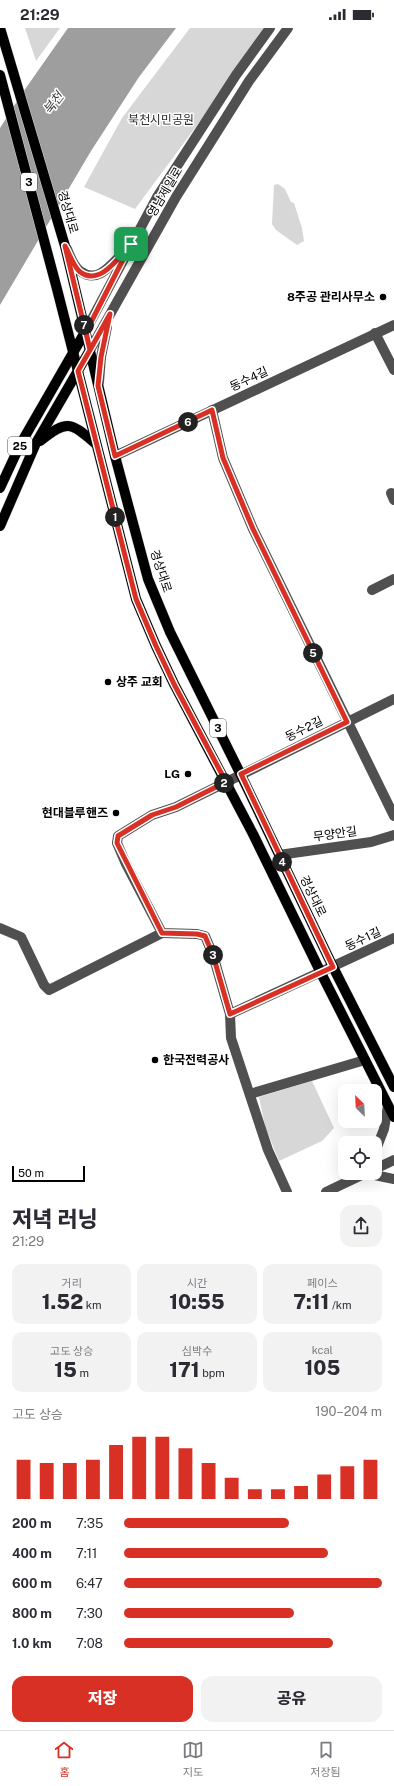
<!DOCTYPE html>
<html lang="ko">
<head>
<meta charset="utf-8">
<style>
	body { margin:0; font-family:"Public Sans","Noto Sans KR",sans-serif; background:#f2f2f3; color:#2b2b33; height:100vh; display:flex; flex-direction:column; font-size:15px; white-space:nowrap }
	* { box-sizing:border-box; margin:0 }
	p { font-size:13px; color:#7c7c81 }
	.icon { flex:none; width:22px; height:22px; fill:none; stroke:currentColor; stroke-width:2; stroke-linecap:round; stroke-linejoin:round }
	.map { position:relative; height:1164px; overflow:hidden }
	.panel { display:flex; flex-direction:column; background:#fff; flex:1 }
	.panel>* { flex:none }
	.needle { width:26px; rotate:336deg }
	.fabs { position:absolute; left:338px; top:1056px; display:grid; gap:8px }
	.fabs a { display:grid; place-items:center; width:44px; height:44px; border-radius:8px; background:#fff; box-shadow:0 4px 16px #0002; font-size:20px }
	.scale { position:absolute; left:12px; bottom:10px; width:73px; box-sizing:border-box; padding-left:4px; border:2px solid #000; border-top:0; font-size:11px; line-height:14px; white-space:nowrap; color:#000; -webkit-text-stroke:3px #fff; paint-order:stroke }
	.pin { position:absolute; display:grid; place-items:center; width:34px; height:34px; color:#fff; margin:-17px; border-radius:8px; box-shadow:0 2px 6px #0006 }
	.km { position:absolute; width:20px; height:20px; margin:-10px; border-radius:50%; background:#222; color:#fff; font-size:11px; line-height:20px; text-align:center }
	.round { display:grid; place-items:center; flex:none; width:42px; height:42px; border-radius:12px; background:#f2f2f3 }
	.overview { display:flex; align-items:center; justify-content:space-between; height:68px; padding:0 12px }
	h1 { font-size:22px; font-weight:800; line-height:30px }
	.stats { display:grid; grid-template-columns:repeat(3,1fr); gap:6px; height:68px; padding:4px 12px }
	.stats div { display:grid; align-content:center; border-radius:10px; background:#f2f2f3; text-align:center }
	.stats b { font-size:20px; font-weight:800 }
	.stats small { font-size:11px; font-weight:400 }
	.stats p { font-size:11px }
	.chart { height:112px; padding:8px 12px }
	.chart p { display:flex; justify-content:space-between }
	.chart svg { width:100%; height:72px; margin-top:4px; stroke:#d93025; stroke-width:6 }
	.button { display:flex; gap:8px; margin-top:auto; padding:8px 12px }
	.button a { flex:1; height:46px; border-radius:12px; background:#d93025; color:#fff; font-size:16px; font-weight:800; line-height:46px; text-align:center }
	.button a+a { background:#f2f2f3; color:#2b2b33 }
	ul { padding:0 12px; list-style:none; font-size:13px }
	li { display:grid; grid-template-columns:64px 48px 1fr; align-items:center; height:30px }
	li i { height:10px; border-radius:5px; background:#d93025 }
	.status { display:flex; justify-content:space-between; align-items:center; height:28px; padding:0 20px; background:#fff; direction:ltr }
	.status svg { height:11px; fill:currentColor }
	.tabs { display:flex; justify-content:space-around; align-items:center; height:56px; border-top:1px solid #e1e1e2; background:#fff; font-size:11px; color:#7c7c81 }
	.tabs a { display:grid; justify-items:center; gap:2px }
	.tabs .selected { color:#d93025 }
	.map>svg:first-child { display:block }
	.green { fill:#d7d7d7 }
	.water { fill:#9e9e9e }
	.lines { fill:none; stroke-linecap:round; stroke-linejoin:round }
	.major-casing { stroke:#dbdbdb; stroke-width:11 }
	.minor { stroke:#505050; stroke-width:10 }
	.major { stroke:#000; stroke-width:10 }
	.route-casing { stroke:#fff; stroke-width:8 }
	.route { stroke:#d93025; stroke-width:5 }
	.poi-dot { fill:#000; stroke:#fff; stroke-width:1.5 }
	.labels { text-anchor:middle; stroke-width:3; stroke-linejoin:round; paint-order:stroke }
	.shield { fill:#fff; stroke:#4c4c4c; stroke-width:1 }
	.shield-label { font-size:11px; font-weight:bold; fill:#000 }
	.park-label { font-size:12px; fill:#2e2e2e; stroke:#fff }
	.street-label { font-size:12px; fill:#000; stroke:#fff }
	.poi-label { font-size:12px; font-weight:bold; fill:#000; stroke:#fff; text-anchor:end }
	.water-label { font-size:13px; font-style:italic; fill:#3f3f3f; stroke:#fff }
</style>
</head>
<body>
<div class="status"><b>21:29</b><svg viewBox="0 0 49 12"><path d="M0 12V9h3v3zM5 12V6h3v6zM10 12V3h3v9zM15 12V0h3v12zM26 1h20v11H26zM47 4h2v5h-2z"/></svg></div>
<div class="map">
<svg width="394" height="1164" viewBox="0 0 394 1164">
	<rect width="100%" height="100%" fill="#fff"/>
	<!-- green -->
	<g class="green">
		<path d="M25,0H60L36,33Z"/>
		<path d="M190,0H269L135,181L84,159L122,90Z"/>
		<path d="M278,156L285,161L291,174L294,175L302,200L304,213L297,217L276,202L272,196L274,157Z"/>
		<path d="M312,1053L334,1100L322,1113L279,1133L265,1098L259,1069Z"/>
	</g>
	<!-- water -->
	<path class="water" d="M68,0H176L139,49L91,123L0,277V100L21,67Z"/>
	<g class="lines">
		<defs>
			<g id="major">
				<path d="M0,0L65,218L115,428L148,551L170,604L241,747L333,939L394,1059"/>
				<path d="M0,47L57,261L136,571L156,618L174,656L253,806L321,945L394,1089"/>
				<path d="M40,413C68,391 70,394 96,416"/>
				<path d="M0,460L20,417L85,304"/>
				<path d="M0,498L36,415L90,322"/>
			</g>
		</defs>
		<!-- major casing -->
		<use href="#major" class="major-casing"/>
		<!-- minor -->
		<g class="minor">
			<path d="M67,221C70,228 74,239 80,243C97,256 110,238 121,227"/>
			<path d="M85,304L157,169L236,47L270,0"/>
			<path d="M375,305L394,342"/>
			<path d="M90,322L176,169L249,53L288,0"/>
			<path d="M99,354L101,329L107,299"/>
			<path d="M212,382L223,430L253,501L394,788"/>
			<path d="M115,428L394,297"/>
			<path d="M391,465L394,472"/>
			<path d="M372,562L394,551"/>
			<path d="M279,827L371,814L394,807"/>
			<path d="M0,900L21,909L44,957L49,962L162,905"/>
			<path d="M230,986L394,910"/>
			<path d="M250,1066L365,1032"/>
			<path d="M375,1124L384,1101L388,1078"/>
			<path d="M375,1141L394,1132"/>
			<path d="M365,1145L394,1151"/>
			<path d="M287,1164L268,1122L231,1010L230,986L213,927L205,908L197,906L162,905L126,836L117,815L118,808L152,787L176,779L394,671"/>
			<path d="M326,1164L366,1145"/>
		</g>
		<!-- major -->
		<use href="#major" class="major"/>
	</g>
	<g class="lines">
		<defs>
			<path id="route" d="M131,216L86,304L90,322L78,343L136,571L156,618L174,656L226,754L176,779L152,787L118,808L117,815L162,905L197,906L205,908L213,927L230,986L333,939L241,746L347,694L253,501L223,430L212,382L115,428L98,358L101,329L110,286L90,322L65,218C69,225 73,237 79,243C99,260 119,229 131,216"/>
		</defs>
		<!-- route casing -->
		<use href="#route" class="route-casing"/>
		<!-- route -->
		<use href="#route" class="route"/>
	</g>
	<!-- markers -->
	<g class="poi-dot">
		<circle cx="383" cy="269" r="4"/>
		<circle cx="108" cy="654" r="4"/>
		<circle cx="188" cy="746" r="4"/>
		<circle cx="116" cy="785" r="4"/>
		<circle cx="155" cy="1032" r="4"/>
	</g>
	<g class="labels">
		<!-- shield labels -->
		<g class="shield">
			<rect x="21" y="145" width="16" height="18" rx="3"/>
			<rect x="8" y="409" width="24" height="18" rx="3"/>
			<rect x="210" y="691" width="16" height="18" rx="3"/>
		</g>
		<g class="shield-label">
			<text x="29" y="158">3</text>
			<text x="20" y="422">25</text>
			<text x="218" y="704">3</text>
		</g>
		<!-- park labels -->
		<g class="park-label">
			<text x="161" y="96">북천시민공원</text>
		</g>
		<!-- street labels -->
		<g class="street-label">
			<text transform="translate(165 164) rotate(-59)" y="4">영남제일로</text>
			<text transform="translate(68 184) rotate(74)" y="4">경상대로</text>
			<text transform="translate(249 351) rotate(-25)" y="4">동수4길</text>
			<text transform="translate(161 543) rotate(72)" y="4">경상대로</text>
			<text transform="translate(304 701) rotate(-26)" y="4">동수2길</text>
			<text transform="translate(335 806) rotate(-8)" y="4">무양안길</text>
			<text transform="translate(313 868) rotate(64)" y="4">경상대로</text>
			<text transform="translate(363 911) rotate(-25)" y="4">동수1길</text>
		</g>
		<!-- poi labels -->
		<g class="poi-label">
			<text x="375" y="273">8주공 관리사무소</text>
			<text x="116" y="658" text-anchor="start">상주 교회</text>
			<text x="180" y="750">LG</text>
			<text x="108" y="789">현대블루핸즈</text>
			<text x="163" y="1036" text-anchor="start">한국전력공사</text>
		</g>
		<!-- water labels -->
		<g class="water-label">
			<text transform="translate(53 75) rotate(-53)" y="5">북천</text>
		</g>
	</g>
</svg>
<div class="fabs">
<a><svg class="needle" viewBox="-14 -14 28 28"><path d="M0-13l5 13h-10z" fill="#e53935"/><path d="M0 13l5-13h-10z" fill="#7c7c81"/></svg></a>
<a><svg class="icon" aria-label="locate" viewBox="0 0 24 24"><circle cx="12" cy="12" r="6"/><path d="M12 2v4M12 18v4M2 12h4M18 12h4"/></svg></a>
</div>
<div class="scale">50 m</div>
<div class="pin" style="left:131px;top:216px;background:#1e9e55"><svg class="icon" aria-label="arrive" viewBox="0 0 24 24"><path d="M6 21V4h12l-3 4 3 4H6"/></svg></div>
<b class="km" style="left:115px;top:489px">1</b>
<b class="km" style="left:224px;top:755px">2</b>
<b class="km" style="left:213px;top:927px">3</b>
<b class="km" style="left:282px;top:834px">4</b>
<b class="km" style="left:313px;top:625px">5</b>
<b class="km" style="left:188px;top:394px">6</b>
<b class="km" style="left:84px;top:297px">7</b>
</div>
<section class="panel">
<div class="overview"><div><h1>저녁 러닝</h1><p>21:29</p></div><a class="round"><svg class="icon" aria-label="share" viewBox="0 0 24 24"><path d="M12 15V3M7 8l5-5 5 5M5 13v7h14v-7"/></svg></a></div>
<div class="stats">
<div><p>거리</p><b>1.52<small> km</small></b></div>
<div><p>시간</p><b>10:55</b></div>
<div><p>페이스</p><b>7:11<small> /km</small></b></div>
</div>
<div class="stats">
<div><p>고도 상승</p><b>15<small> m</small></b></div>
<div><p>심박수</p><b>171<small> bpm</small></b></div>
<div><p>kcal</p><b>105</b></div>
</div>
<div class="chart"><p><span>고도 상승</span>190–204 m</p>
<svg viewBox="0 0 160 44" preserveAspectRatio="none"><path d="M5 44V20M15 44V22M25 44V22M35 44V20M45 44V11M55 44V6M65 44V6M75 44V13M85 44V22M95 44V31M105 44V38M115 44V38M125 44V36M135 44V29M145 44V24M155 44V20"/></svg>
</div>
<ul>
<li><b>200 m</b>7:35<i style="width:64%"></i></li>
<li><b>400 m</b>7:11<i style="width:79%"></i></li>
<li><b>600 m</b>6:47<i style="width:100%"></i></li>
<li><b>800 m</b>7:30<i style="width:66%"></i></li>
<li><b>1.0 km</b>7:08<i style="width:81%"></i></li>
</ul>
<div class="button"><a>저장</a><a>공유</a></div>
</section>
<nav class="tabs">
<a class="selected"><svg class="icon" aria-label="home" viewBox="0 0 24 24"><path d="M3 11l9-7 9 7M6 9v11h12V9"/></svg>홈</a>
<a><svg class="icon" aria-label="map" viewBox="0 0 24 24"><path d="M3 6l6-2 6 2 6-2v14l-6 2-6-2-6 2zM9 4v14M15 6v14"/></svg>지도</a>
<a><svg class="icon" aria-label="saved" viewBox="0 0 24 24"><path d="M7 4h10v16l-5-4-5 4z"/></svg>저장됨</a>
</nav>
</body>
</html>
